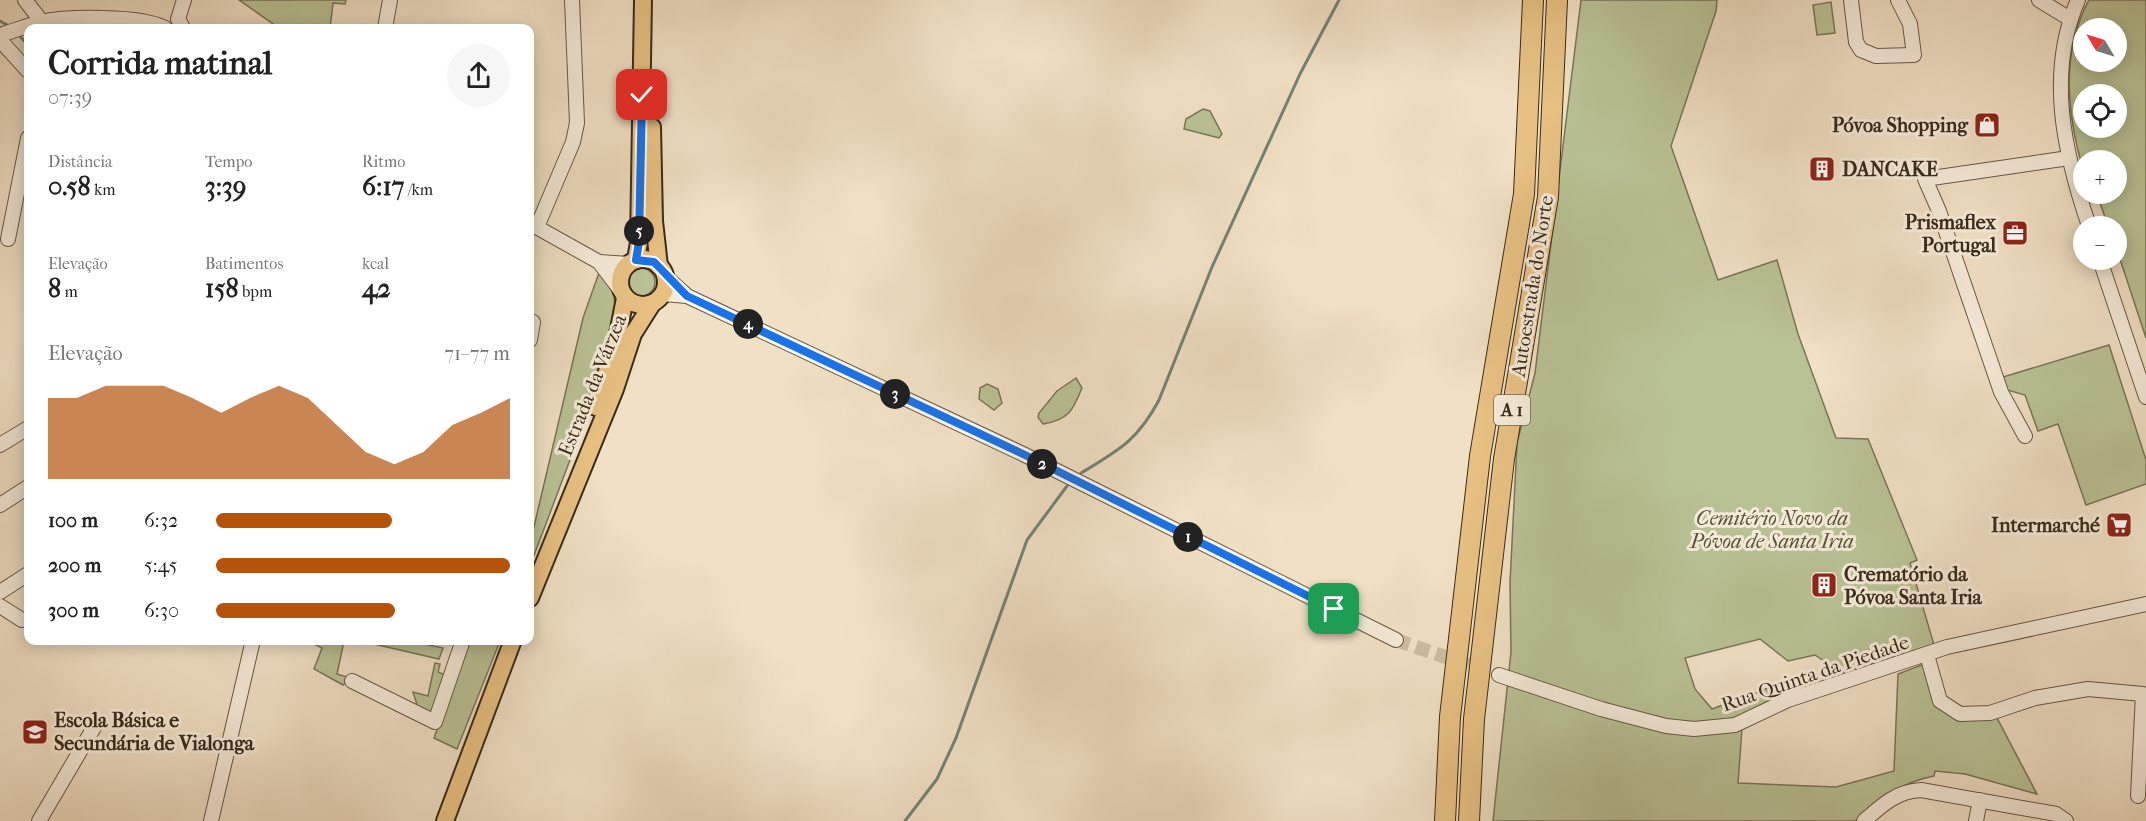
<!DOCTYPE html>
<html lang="pt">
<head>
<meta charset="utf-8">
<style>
	body { margin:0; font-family:"IM FELL French Canon",serif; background:#f6f6f6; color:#222; height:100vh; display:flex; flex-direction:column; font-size:22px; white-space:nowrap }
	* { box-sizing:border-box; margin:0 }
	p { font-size:20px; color:#767676 }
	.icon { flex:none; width:33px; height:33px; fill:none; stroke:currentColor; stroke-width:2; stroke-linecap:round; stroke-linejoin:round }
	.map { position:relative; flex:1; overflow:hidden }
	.drawer { position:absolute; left:24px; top:24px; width:510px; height:621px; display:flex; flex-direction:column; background:#fff; border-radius:12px; box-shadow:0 3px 15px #0003 }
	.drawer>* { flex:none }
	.needle { width:39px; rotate:308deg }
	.tools { position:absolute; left:2073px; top:18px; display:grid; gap:12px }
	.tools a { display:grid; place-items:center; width:54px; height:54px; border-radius:50%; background:#fff; box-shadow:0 3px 15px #0003; font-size:30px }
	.pin { position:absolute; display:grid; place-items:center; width:51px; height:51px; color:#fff; margin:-26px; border-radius:12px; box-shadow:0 3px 9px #0006 }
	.km { position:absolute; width:30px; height:30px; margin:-15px; border-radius:50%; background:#222; color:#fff; font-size:16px; line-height:30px; text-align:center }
	.round { display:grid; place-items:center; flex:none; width:63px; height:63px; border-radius:32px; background:#f6f6f6 }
	.summary { display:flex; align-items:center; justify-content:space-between; height:102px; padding:0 24px }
	h1 { font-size:33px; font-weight:700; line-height:45px }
	.figures { display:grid; grid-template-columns:repeat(3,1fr); gap:9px; height:102px; padding:6px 24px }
	.figures div { display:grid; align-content:center }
	.figures b { font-size:26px; font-weight:700 }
	.figures small { font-size:16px; font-weight:400 }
	.figures p { font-size:16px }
	.chart { height:168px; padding:12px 24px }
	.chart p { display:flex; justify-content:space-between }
	.chart svg { width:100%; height:108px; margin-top:6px; fill:#b45309; opacity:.7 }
	ul { padding:0 24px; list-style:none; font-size:20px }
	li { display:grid; grid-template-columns:96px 72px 1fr; align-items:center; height:45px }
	li i { height:15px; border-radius:8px; background:#b45309 }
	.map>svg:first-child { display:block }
	.green { fill:#b9c295; stroke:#797658; stroke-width:1.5; fill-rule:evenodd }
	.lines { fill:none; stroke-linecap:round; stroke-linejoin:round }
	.stream { stroke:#748374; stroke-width:3 }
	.minor-tunnel { stroke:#cbbca3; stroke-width:14; stroke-dasharray:14 7; stroke-linecap:butt }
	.minor-casing { stroke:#675846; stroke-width:16 }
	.major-casing { stroke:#392b1b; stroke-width:20 }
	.highway-casing { stroke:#392b1b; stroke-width:22 }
	.minor { stroke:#f5ebd9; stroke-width:14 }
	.major { stroke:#e8c082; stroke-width:16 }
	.highway { stroke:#e8c082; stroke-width:20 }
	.route-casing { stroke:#fff; stroke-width:12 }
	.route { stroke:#1a73e8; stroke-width:8 }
	.labels { text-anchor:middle; stroke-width:6; stroke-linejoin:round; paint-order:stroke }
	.shield { fill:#f5ebd9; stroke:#716554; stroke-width:1.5 }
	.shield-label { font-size:18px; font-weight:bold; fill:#392b1b }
	.poi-label { font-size:20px; font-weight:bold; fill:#392b1b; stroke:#f5ebd9; text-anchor:end }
	.street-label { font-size:20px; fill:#392b1b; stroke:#f5ebd9 }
	.park-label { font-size:20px; font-style:italic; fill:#59513a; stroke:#f5ebd9 }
</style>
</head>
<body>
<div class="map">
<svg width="2146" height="821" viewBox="0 0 2146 821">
	<rect width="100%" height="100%" fill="#f0e0c5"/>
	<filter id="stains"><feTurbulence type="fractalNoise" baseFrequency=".00333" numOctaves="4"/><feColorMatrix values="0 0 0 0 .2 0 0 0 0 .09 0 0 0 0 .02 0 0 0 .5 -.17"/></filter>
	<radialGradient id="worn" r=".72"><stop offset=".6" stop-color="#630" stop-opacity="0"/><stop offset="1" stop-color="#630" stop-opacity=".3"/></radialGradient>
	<!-- green -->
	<g class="green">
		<path d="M239,0H346L345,4L333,3L330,28H279Z"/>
		<path d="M1581,0H1717L1716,11L1671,146L1718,280L1777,260L1798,334L1836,438L1868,439L1917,560L1910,563L1934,645L1842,673L1815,655L1788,661L1760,639L1685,658L1695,689L1712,709L1771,687L1776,689L1777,696L1743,715L1738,783L1836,787L1894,771L1898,674L1924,664C1936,715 1946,718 1997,718L2037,794L1965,774L1935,771L1934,776C1902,782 1878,799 1855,821H1493L1511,652L1510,583L1517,443L1535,373Z"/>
		<path d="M2089,0H2146V338L2117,250L2116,226H2108L2097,194H2116V160H2084V172C2067,116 2060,53 2089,0ZM2084,28H2116V62H2084ZM2084,94H2116V128H2084Z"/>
		<path d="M1831,2L1835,33L1817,35L1813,5Z"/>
		<path d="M1203,109L1210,111L1222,134L1219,138L1184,129L1186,119Z"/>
		<circle cx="641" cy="282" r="14"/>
		<path d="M600,270L614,295L615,309L612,330L582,428L530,566V530L533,531L583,318Z"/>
		<path d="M2109,345L2146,460V484L2086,505L2058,424L2038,431L2025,395L2007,390L2003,377Z"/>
		<path d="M1076,378L1082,388C1073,410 1069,420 1043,424L1038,417L1039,413L1057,391Z"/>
		<path d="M987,384L998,389L1002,403L994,410L979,399L980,388Z"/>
		<path d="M308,641H344L337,674L350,678L343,685L314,669L322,648Z"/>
		<path d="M361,641H410L443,648L439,659Z"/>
		<path d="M469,641H500L457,749L434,738Z"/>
		<path d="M435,663L440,664L438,672L445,675L432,712L427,714L419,711L413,692L428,696Z"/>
	</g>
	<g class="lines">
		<!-- stream -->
		<g class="stream">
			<path d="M0,21L9,26"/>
			<path d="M18,34L28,45"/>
			<path d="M1081,473C1119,450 1138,440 1159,400L1212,267L1300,74L1339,0"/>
			<path d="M905,821L937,779L956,738L1027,540L1067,486"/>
		</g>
		<!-- minor-tunnel -->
		<path class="minor-tunnel" d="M1396,640L1499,675"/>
		<defs>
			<g id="minor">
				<path d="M25,0L42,22"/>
				<path d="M1851,0L1856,42L1861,50L1876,56L1914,55L1910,24L1898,0"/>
				<path d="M2039,0L2070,19"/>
				<path d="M2078,0C2046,74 2064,152 2089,226"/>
				<path d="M183,28L178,19L184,0"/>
				<path d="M385,28L390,0"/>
				<path d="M0,35C13,31 27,26 40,22C67,16 141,15 165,28"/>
				<path d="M0,40L28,71"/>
				<path d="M531,224L599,262L621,291"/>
				<path d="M537,227L573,142L577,123L572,0"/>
				<path d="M8,239L28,138"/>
				<path d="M2100,260L2146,397"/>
				<path d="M599,262L629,264"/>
				<path d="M665,276L687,296L1023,454L1396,640"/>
				<path d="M663,294L687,296"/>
				<path d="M530,321L533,322L530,340"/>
				<path d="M2025,436L2001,392L1939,211L1925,179L2069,158"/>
				<path d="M0,445L28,428"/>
				<path d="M0,505L28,487"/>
				<path d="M0,592L28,574"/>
				<path d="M0,606L22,620"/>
				<path d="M1927,655L1940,701L1960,714L1990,713L2035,698L2088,689L2143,694L2138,796"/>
				<path d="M1499,675L1601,709L1666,726L1694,729L1735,725L1788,700L1947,647L2146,604"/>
				<path d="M352,681L435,722L463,640"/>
				<path d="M39,821L96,724"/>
				<path d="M211,821L253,640"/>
				<path d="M1864,821C1882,805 1897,791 1921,790L2056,814L2066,821"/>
				<path d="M1976,821L1980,800"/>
			</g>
			<g id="major">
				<path d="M652,127L654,221L659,266"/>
				<circle cx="643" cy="282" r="23"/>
				<path d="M636,260L639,242L643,0"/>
				<path d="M596,407L617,339L625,298"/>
				<path d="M530,598L615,389L633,334L652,304"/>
				<path d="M445,821L513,640"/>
			</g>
			<g id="highway">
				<path d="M1445,821L1450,717L1480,456L1524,194L1533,0"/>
				<path d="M1469,821L1474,719L1504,459L1548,197L1557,0"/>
			</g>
		</defs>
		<!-- minor casing -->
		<use href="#minor" class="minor-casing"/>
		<!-- major casing -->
		<use href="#major" class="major-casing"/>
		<!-- highway casing -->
		<use href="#highway" class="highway-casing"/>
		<!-- minor -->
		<use href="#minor" class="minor"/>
		<!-- major -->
		<use href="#major" class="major"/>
		<!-- highway -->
		<use href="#highway" class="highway"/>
	</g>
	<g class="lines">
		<defs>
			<path id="route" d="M642,95L639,242L636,260L654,262L687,296L1023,454L1334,609"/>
		</defs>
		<!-- route casing -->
		<use href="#route" class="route-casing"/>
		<!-- route -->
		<use href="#route" class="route"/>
	</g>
	<!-- icons -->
	<defs>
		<symbol id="shop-square" viewBox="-11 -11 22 22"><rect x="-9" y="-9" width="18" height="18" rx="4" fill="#8f2418" stroke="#f5ebd9"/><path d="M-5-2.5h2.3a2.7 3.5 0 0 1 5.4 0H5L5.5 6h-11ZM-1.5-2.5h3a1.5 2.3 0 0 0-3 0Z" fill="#fff"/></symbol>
		<symbol id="building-square" viewBox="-11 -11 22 22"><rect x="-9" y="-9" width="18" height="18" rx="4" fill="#8f2418" stroke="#f5ebd9"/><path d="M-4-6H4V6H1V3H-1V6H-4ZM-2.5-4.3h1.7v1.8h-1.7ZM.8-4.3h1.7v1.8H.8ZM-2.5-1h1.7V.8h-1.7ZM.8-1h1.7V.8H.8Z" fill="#fff"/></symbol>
		<symbol id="office-square" viewBox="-11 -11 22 22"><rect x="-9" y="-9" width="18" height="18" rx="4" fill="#8f2418" stroke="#f5ebd9"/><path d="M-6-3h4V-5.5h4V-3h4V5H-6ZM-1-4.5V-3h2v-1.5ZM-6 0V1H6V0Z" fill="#fff"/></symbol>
		<symbol id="supermarket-square" viewBox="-11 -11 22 22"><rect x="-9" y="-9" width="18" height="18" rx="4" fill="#8f2418" stroke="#f5ebd9"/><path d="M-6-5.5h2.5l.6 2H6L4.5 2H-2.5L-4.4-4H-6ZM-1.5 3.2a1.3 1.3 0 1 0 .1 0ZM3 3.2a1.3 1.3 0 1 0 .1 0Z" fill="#fff"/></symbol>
		<symbol id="school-square" viewBox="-11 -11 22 22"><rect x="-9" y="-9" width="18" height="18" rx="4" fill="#8f2418" stroke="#f5ebd9"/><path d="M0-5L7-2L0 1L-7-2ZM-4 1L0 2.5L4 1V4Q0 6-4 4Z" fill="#fff"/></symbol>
	</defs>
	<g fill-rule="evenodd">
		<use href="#shop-square" x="1972" y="110" width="30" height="30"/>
		<use href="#building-square" x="1807" y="154" width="30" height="30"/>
		<use href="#office-square" x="2000" y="218" width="30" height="30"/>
		<use href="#supermarket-square" x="2104" y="510" width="30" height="30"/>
		<use href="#building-square" x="1809" y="570" width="30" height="30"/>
		<use href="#school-square" x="20" y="717" width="30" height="30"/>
	</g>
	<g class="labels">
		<!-- shield labels -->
		<rect class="shield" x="1494" y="395" width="36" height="30" rx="4.5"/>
		<g class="shield-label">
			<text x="1512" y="416">A 1</text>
		</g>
		<!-- poi labels -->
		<g class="poi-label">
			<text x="1968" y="132">Póvoa Shopping</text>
			<text x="1842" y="176" text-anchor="start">DANCAKE</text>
			<text x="1996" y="229">Prismaflex<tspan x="1996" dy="23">Portugal</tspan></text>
			<text x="2100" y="532">Intermarché</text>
			<text x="1844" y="581" text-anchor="start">Crematório da<tspan x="1844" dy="23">Póvoa Santa Iria</tspan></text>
			<text x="54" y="727" text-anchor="start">Escola Básica e<tspan x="54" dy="23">Secundária de Vialonga</tspan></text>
		</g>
		<!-- street labels -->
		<g class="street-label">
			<text transform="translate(1532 286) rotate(-81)" y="7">Autoestrada do Norte</text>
			<text transform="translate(592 385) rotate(-68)" y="7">Estrada da Várzea</text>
			<text transform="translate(1815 673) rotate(-19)" y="7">Rua Quinta da Piedade</text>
		</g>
		<!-- park labels -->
		<g class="park-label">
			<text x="1772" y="525">Cemitério Novo da<tspan x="1772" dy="23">Póvoa de Santa Iria</tspan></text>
		</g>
	</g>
	<rect width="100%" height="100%" filter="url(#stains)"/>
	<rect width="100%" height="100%" fill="url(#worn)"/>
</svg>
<div class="tools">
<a><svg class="needle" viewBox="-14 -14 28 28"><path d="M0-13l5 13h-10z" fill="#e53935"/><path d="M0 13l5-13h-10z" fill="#767676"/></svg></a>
<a><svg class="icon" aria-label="locate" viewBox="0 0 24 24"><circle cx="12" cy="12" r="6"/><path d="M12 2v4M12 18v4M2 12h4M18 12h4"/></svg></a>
<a>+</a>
<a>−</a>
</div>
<div class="pin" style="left:1334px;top:609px;background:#1e9e55"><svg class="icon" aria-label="arrive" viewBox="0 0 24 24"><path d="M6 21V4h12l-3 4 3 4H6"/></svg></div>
<div class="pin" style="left:642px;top:95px;background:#d93025"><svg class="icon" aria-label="check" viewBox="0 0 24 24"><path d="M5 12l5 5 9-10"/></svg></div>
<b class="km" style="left:1188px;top:537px">1</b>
<b class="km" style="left:1042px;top:464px">2</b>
<b class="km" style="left:895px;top:394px">3</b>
<b class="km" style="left:748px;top:324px">4</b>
<b class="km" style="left:639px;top:231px">5</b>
<section class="drawer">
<div class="summary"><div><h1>Corrida matinal</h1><p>07:39</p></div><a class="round"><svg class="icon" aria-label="share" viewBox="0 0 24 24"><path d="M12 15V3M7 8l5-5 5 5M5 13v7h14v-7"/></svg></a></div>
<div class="figures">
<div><p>Distância</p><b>0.58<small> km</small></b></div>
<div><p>Tempo</p><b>3:39</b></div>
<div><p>Ritmo</p><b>6:17<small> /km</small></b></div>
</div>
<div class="figures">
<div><p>Elevação</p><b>8<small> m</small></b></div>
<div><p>Batimentos</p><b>158<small> bpm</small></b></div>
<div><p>kcal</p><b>42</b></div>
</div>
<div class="chart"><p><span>Elevação</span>71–77 m</p>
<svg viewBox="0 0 160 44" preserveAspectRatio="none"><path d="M0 44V11L10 11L20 6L30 6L40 6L50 11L60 17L70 11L80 6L90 11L100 22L110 33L120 38L130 33L140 22L150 17L160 11V44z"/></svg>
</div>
<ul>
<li><b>100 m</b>6:32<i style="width:60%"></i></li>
<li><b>200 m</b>5:45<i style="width:100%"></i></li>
<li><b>300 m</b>6:30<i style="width:61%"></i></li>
</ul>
</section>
</div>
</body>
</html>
